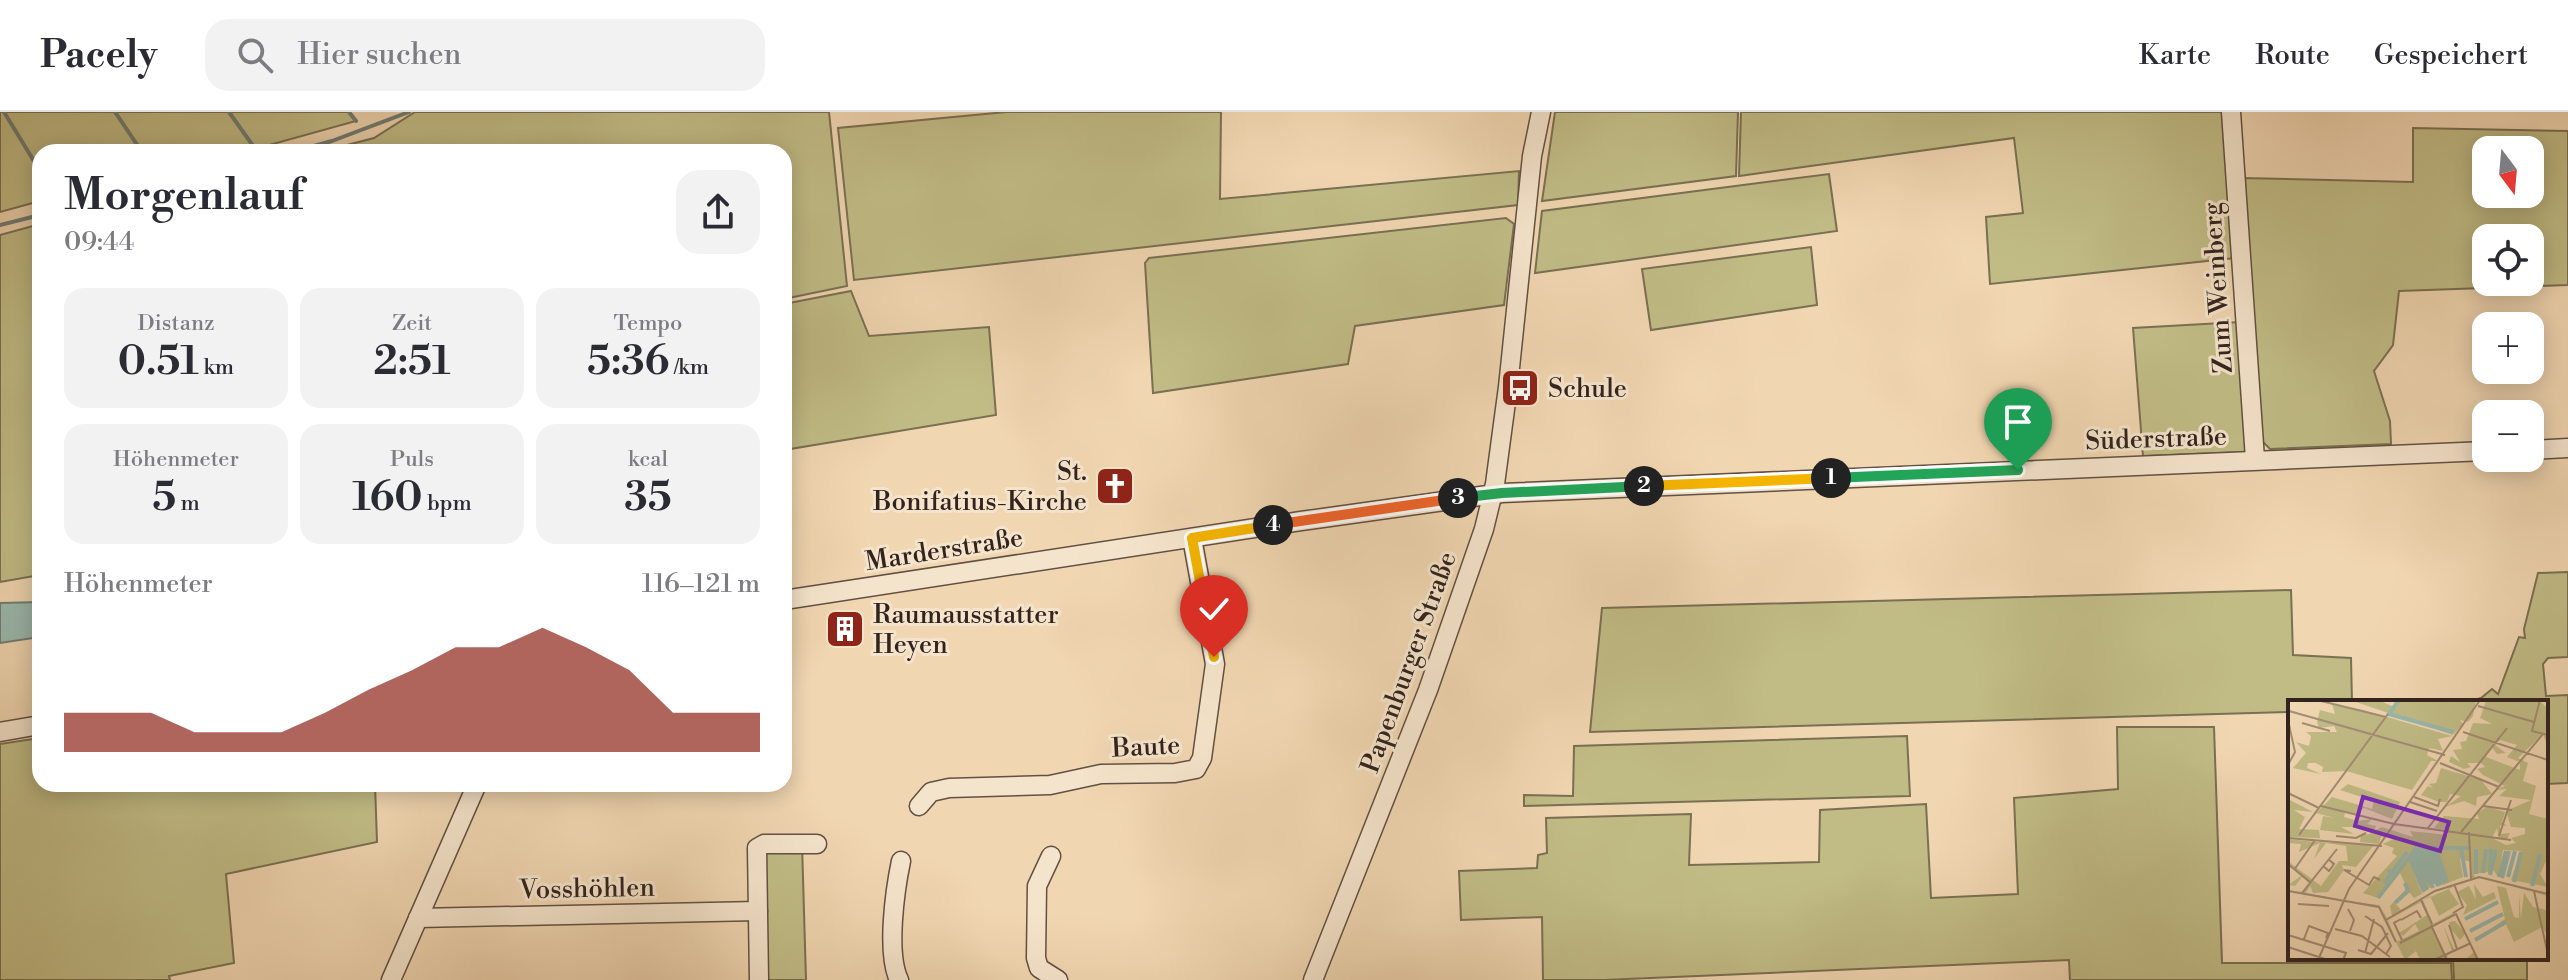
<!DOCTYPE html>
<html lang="de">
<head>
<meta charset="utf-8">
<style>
	body { margin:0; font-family:"Libre Bodoni",serif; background:#f2f2f3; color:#2b2b33; height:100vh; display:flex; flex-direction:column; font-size:30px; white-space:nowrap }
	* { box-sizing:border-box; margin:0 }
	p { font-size:26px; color:#7c7c81 }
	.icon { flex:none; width:44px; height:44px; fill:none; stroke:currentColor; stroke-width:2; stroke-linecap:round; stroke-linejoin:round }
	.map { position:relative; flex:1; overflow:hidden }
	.panel { position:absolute; left:32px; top:32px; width:760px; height:648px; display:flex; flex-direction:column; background:#fff; border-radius:24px; box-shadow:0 4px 20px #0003 }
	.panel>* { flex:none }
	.needle { width:52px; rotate:164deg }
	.tools { position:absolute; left:2472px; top:24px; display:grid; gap:16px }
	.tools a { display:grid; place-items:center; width:72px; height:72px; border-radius:16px; background:#fff; box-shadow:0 4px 20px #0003; font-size:40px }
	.pin { position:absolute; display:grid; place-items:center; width:68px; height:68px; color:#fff; margin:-82px -34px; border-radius:50% 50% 50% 0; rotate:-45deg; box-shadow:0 0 8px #0007 }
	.pin .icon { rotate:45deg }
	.km { position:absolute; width:40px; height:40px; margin:-20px; border-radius:50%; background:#222; color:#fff; font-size:22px; line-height:40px; text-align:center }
	.round { display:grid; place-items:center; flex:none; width:84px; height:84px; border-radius:24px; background:#f2f2f3 }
	.overview { display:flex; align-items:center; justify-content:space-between; height:136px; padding:0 32px }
	h1 { font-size:44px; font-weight:600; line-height:60px }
	.stats { display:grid; grid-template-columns:repeat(3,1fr); gap:12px; height:136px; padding:8px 32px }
	.stats div { display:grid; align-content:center; border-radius:20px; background:#f2f2f3; text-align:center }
	.stats b { font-size:40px; font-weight:600 }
	.stats small { font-size:22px; font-weight:400 }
	.stats p { font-size:22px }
	.chart { height:224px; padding:16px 32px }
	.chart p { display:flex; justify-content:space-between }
	.chart svg { width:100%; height:144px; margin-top:8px; fill:#8f2418; opacity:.7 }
	header { display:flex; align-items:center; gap:48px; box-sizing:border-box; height:112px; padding:0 40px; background:#fff; border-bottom:2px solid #e1e1e2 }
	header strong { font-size:38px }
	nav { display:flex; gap:44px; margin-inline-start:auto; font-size:28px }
	.search { width:560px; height:72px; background:#f2f2f3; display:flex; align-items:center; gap:20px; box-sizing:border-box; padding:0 28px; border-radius:24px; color:#7c7c81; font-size:30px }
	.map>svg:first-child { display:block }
	.green { fill:#c1bc86; stroke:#7a7052; stroke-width:2; fill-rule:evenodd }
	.water { fill:#9ab9ae; stroke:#707d74; stroke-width:2 }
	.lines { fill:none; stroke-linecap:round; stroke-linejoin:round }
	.stream { stroke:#707d74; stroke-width:4 }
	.minor-casing { stroke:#625043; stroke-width:21 }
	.minor { stroke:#f5e4cc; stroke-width:18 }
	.split-1-casing { stroke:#fff; stroke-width:16 }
	.split-2-casing { stroke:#fff; stroke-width:16 }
	.split-3-casing { stroke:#fff; stroke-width:16 }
	.split-4-casing { stroke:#fff; stroke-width:16 }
	.split-5-casing { stroke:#fff; stroke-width:16 }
	.split-1 { stroke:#22a559; stroke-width:10 }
	.split-2 { stroke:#f5b400; stroke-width:10 }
	.split-3 { stroke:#22a559; stroke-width:10 }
	.split-4 { stroke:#f0652b; stroke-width:10 }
	.split-5 { stroke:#f5b400; stroke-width:10 }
	.labels { text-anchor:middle; stroke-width:6; stroke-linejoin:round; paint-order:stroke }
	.street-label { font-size:26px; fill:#32231e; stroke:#f5e4cc }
	.poi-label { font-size:26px; fill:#32231e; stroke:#f5e4cc; text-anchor:start }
	.inset-river { fill:none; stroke:#9ab9ae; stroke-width:4 }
	.inset-road { fill:none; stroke:#a48e76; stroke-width:2 }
	.view { fill:#7b2cbf; fill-opacity:0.15; stroke:#7b2cbf; stroke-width:4 }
	.inset-edge { fill:none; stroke:#32231e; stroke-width:4 }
</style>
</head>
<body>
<header>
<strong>Pacely</strong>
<div class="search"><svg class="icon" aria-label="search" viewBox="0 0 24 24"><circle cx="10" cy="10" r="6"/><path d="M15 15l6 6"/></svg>Hier suchen</div>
<nav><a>Karte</a><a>Route</a><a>Gespeichert</a></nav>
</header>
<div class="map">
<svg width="2568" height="868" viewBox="0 0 2568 868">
	<rect width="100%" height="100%" fill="#f0d6b1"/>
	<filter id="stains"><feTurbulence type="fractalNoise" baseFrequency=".0025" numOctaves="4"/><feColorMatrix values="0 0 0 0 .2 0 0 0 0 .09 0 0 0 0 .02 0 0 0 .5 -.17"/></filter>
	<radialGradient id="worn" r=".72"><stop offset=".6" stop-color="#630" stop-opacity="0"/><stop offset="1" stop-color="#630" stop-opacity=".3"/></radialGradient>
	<!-- green -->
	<g class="green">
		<path d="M0,0H349L356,9L244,40H40V89L0,100Z"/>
		<path d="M415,0H829L847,174L784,187V40H320L374,26Z"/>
		<path d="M1006,0H1221L1220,87L1519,59L1518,93L854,168L838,16Z"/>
		<path d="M1555,0H1738L1736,64L1542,89Z"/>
		<path d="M1741,0H2228L2235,146L1990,172L1986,105L2023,101L2014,26L1739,64Z"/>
		<path d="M2413,16L2568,19V173L2399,179L2393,233L2374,259L2390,309L2391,332L2270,337L2260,327L2243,66L2413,70ZM2486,38H2530V82H2486ZM2486,126H2530V170H2486Z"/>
		<path d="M1829,62L1837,119L1535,161L1542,99Z"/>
		<path d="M1506,106L1514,112L1504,193L1355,214L1348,252L1153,281L1145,151L1149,146Z"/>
		<path d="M40,112V463L0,470V123Z"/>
		<path d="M1811,135L1817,193L1651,218L1642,157Z"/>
		<path d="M851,179L869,224L989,215L996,303L784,338V192Z"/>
		<path d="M2240,210L2247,335L2244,340L2143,344L2133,216Z"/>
		<path d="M2568,460V545L2548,546L2543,552L2546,584L2568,583V671L2546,672V590H2467L2481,586L2492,577L2498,582L2519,525L2525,526L2524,517L2538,461Z"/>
		<path d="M2291,478L2293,543L2351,546L2352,590H2290V617L2289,600L1590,620L1602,496Z"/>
		<path d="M2117,615H2214L2222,851H2451L2452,868H2070L2069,848L1604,868H1543L1542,805L1461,808L1459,759L1537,756L1538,743L1547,741L1546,706L1691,702L1689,753L1819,750L1820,698L1926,692L1931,786L2018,782L2014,686L2118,677Z"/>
		<path d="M1907,624L1910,684L1524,694V683L1573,684L1574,634Z"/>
		<path d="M40,626V672H375L377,730L226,762L234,851L169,864L170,868H0V632Z"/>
		<path d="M802,731L806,868H759L757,736Z"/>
		<path d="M2527,846V868H2454L2453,847Z"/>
	</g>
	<!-- water -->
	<path class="water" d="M40,490V525L0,531V491Z"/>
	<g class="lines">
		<!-- stream -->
		<g class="stream">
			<path d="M4,0L40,59"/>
			<path d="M115,0L142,40"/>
			<path d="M229,0L256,38"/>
			<path d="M349,0L356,9"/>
			<path d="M292,40L332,29L409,0"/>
			<path d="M0,113L40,103"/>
		</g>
		<defs>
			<g id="minor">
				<path d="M2231,0L2255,347"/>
				<path d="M2530,338L2568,336"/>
				<path d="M784,488L1301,409L1502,381L2486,339"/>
				<path d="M0,620L40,613"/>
				<path d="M919,694L931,680L949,676L1050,673L1101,662L1175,661L1196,657L1202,646L1215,552L1192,426"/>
				<path d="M1051,744L1037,774L1036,846L1039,856L1058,868"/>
				<path d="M418,806L758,799"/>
				<path d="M391,868L477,672"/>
				<path d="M759,868L757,736L764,732H817"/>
				<path d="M899,868C886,841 895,778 901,749"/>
				<path d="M1313,868L1428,578L1484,417L1495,372L1508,275L1532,44L1541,0"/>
			</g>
		</defs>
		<!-- minor casing -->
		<use href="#minor" class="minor-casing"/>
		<!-- minor -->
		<use href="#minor" class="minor"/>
	</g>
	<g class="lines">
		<defs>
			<path id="split-1" d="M1831,366L2018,358"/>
			<path id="split-2" d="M1644,374L1831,366"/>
			<path id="split-3" d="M1458,386L1502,381L1644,374"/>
			<path id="split-4" d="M1273,413L1458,386"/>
			<path id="split-5" d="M1214,545L1192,426L1273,413"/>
		</defs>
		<!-- split-1 casing -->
		<use href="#split-1" class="split-1-casing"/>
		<!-- split-2 casing -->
		<use href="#split-2" class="split-2-casing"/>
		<!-- split-3 casing -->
		<use href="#split-3" class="split-3-casing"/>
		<!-- split-4 casing -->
		<use href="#split-4" class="split-4-casing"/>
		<!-- split-5 casing -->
		<use href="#split-5" class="split-5-casing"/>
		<!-- split-1 -->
		<use href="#split-1" class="split-1"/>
		<!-- split-2 -->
		<use href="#split-2" class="split-2"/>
		<!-- split-3 -->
		<use href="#split-3" class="split-3"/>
		<!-- split-4 -->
		<use href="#split-4" class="split-4"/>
		<!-- split-5 -->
		<use href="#split-5" class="split-5"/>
	</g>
	<!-- icons -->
	<defs>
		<symbol id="bus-square" viewBox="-11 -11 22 22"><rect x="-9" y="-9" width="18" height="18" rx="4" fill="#8f2418" stroke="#f5e4cc"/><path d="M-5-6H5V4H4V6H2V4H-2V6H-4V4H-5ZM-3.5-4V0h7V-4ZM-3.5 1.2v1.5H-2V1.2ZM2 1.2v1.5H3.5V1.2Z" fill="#fff"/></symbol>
		<symbol id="church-square" viewBox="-11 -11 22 22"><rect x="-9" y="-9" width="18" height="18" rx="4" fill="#8f2418" stroke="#f5e4cc"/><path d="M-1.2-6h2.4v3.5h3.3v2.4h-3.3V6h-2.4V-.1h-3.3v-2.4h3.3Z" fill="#fff"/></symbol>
		<symbol id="building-square" viewBox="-11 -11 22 22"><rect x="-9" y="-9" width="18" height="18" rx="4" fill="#8f2418" stroke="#f5e4cc"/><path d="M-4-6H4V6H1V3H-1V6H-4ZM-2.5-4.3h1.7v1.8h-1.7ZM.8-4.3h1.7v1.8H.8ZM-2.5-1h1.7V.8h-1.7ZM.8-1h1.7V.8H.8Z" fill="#fff"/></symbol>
	</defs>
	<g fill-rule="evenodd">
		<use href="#bus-square" x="1498" y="254" width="44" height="44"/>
		<use href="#church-square" x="1093" y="352" width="44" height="44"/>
		<use href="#building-square" x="823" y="495" width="44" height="44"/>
	</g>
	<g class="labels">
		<!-- street labels -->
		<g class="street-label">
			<text transform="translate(2217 176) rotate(-94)" y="9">Zum Weinberg</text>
			<text transform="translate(2156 326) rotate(-2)" y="9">Süderstraße</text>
			<text transform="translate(944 437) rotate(-9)" y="9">Marderstraße</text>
			<text transform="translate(1408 550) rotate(-70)" y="9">Papenburger Straße</text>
			<text transform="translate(1146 634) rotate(-3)" y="9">Baute</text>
			<text transform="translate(587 776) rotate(-1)" y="9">Vosshöhlen</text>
		</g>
		<!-- poi labels -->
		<g class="poi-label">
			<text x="1548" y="285">Schule</text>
			<text x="1087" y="368" text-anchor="end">St.<tspan x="1087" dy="30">Bonifatius-Kirche</tspan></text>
			<text x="873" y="511">Raumausstatter<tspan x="873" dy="30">Heyen</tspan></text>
		</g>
	</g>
	<!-- overview -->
	<g transform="translate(2288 588)">
		<rect width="260" height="260" fill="#f0d6b1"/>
		<path d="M62,0H90L106,7L111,0H188L185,16L180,22L172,20L175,24L165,35ZM251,0L260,9V47L255,34L230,58L240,63L235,81L248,86L241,114L260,119V157L252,174L260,187L223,180L233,151L215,150L210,177L206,171L186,174L187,178H197L260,195V196L192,178L160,188L171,204L151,216L142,196L135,200L145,224L165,213L169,214L191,260H177L186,252L177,234L172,240L162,228L161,222L167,221L177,233L167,214L143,226L157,254L164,251L155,225L166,249L176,247L160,254L159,259L165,260H132L128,251L117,260L108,242L131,231L127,224L115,236L111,233L139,215L133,202L100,220L108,241L92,207L59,201L91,205L99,218L104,216L102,206L119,188L111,171L90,198L75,193L109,156L104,153L106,148L95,144L112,136L93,137L91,144L72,142L73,135L83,134L78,127H53L66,134L32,130L35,116L47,118L28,113L44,97L84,109L86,101L52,90L60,84L112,102L104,119L76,108L68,114L57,112L56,117L70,121L84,119L79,124L88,126L86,131L94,127L125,137L122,131L160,135V130L146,128L156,116L191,119L189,113L199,107L217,112L214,122L219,126L212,125V134L222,133L219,139H211L209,128L204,138L218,145L228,143L223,138L237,134V128L223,127L218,111L243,100L211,96L219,89L208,90L217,86L195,75L189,69L197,67L193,63H179L183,67L176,69L161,62L163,56L172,62L165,50L174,49L172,42L178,41L185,23L204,24L192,18L198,1ZM212,40L229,45L219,57L232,62V70L198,57L203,46L209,54L218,53L207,45ZM141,147L155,185L175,177L172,159L183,162V179L113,210L107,203L120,191L126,198L134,194L120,158L136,192L143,187L128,148L146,184L153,185L135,149ZM44,4L75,10L164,36L150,39L155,51L141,48L139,55L150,61H143L124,90L58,71L34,72L35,67L28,63H20L19,68L33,74L5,68L18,53L8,42L21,46L23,36L18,32H49L46,26L31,28L29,22L32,10L47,14ZM153,68L193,80L204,94L189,97L188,106L176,101L157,107L173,96L162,94L159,102H151L133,95L140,86L145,88L141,84L148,83ZM0,99L25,112L6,110L17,117L11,129L31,130L32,138L0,137ZM0,139L27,142L86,145L68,167L54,165L56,170L40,192L25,193L22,186L18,193L56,200L18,194L15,199L17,194L0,190L14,192L21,183L14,177L7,186L0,185L13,176L0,165L1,162L33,186L51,161H60L58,146L38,143L26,159L32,143L11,152L13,144L0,143ZM186,184L195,197L206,192L208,198L175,215L179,205L169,192L181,186L188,200ZM209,186L218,188L226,217L231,218V194L233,219L236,193L245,207L258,210L260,203V236L254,227L226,242L217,222L187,240L217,219Z" fill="#c1bc86" fill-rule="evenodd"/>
		<path class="inset-river" d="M111,0L101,14L165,32M144,147L156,182M128,148L145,188M141,148L155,184M173,148L178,177M132,149L146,184M137,149L151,186M139,149L153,185M148,149L159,182M188,149V174M136,150L150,186M125,151L139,183M123,155L139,190M121,157L136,192M195,173L198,149M202,173L203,149M108,175L128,148H181M202,175L208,150M211,177L218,151M220,177L227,151M214,178L221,151M226,182L233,152M96,183L119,152M244,186L252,154M90,198L108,175L100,170M107,203L120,191L117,183M177,219L210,202M182,231L215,214M187,240L218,222"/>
		<path class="inset-road" d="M29,0L98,17M252,0L244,31L260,35M190,6L246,22M1,11L157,55M0,20L7,52L0,65M14,23L42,31M175,32L260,60M152,63L211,87M0,93L31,108M126,97L150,106L152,99M122,102L149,111M33,106L106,124L223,140M195,106L224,110M140,128L219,28M173,132L255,34M181,132L183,179M11,135L100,14M48,136L68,138L78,133M211,136L223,100M0,138L94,146M0,164L22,182M35,166L41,171L46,164L40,159M6,170L27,140M63,171L56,170L81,185L86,177L92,180M0,191L91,207L108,242M246,191L260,255M14,193L49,149M133,200L144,224M10,204L41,206M60,209L66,220L62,231M165,213L175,207L166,184M77,216L94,227L103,246L98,254M113,219L106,223L114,240M98,220L147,191L191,177L260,194M113,220L129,211L133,218M143,225L159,260M161,225L169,249M47,229L74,236L102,257M0,235L58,253L55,260M16,239L21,226L40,233L38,238M112,243L168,214L190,260M0,247L40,260M70,250L83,254L100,233M77,253L86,219M30,260L61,189L192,0M146,260L183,243"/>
		<path class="view" d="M75,97L161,122L152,151L67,126Z"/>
		<rect width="260" height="260" class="inset-edge"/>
	</g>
	<rect width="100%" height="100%" filter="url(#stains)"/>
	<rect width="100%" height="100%" fill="url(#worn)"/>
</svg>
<div class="tools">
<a><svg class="needle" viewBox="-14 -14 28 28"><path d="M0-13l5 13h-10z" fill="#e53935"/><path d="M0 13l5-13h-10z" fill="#7c7c81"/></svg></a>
<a><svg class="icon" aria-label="locate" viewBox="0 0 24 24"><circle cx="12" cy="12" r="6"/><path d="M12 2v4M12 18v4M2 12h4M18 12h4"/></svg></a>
<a>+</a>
<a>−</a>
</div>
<div class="pin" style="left:2018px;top:358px;background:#1e9e55"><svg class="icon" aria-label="arrive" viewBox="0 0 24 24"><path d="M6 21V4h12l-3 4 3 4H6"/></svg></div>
<div class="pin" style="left:1214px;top:545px;background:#d93025"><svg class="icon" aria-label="check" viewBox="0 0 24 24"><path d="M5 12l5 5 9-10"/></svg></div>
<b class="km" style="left:1831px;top:366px">1</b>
<b class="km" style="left:1644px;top:374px">2</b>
<b class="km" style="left:1458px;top:386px">3</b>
<b class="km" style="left:1273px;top:413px">4</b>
<section class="panel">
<div class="overview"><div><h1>Morgenlauf</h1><p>09:44</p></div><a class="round"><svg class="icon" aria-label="share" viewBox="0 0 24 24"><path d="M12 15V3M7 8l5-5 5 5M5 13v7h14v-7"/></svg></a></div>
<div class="stats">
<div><p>Distanz</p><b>0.51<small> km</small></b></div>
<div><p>Zeit</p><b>2:51</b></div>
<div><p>Tempo</p><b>5:36<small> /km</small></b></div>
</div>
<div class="stats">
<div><p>Höhenmeter</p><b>5<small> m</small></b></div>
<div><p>Puls</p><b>160<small> bpm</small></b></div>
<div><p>kcal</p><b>35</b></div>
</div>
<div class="chart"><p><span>Höhenmeter</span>116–121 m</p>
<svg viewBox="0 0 160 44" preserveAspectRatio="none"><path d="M0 44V32L10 32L20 32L30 38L40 38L50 38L60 32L70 25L80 19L90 12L100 12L110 6L120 12L130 19L140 32L150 32L160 32V44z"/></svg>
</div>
</section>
</div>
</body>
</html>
